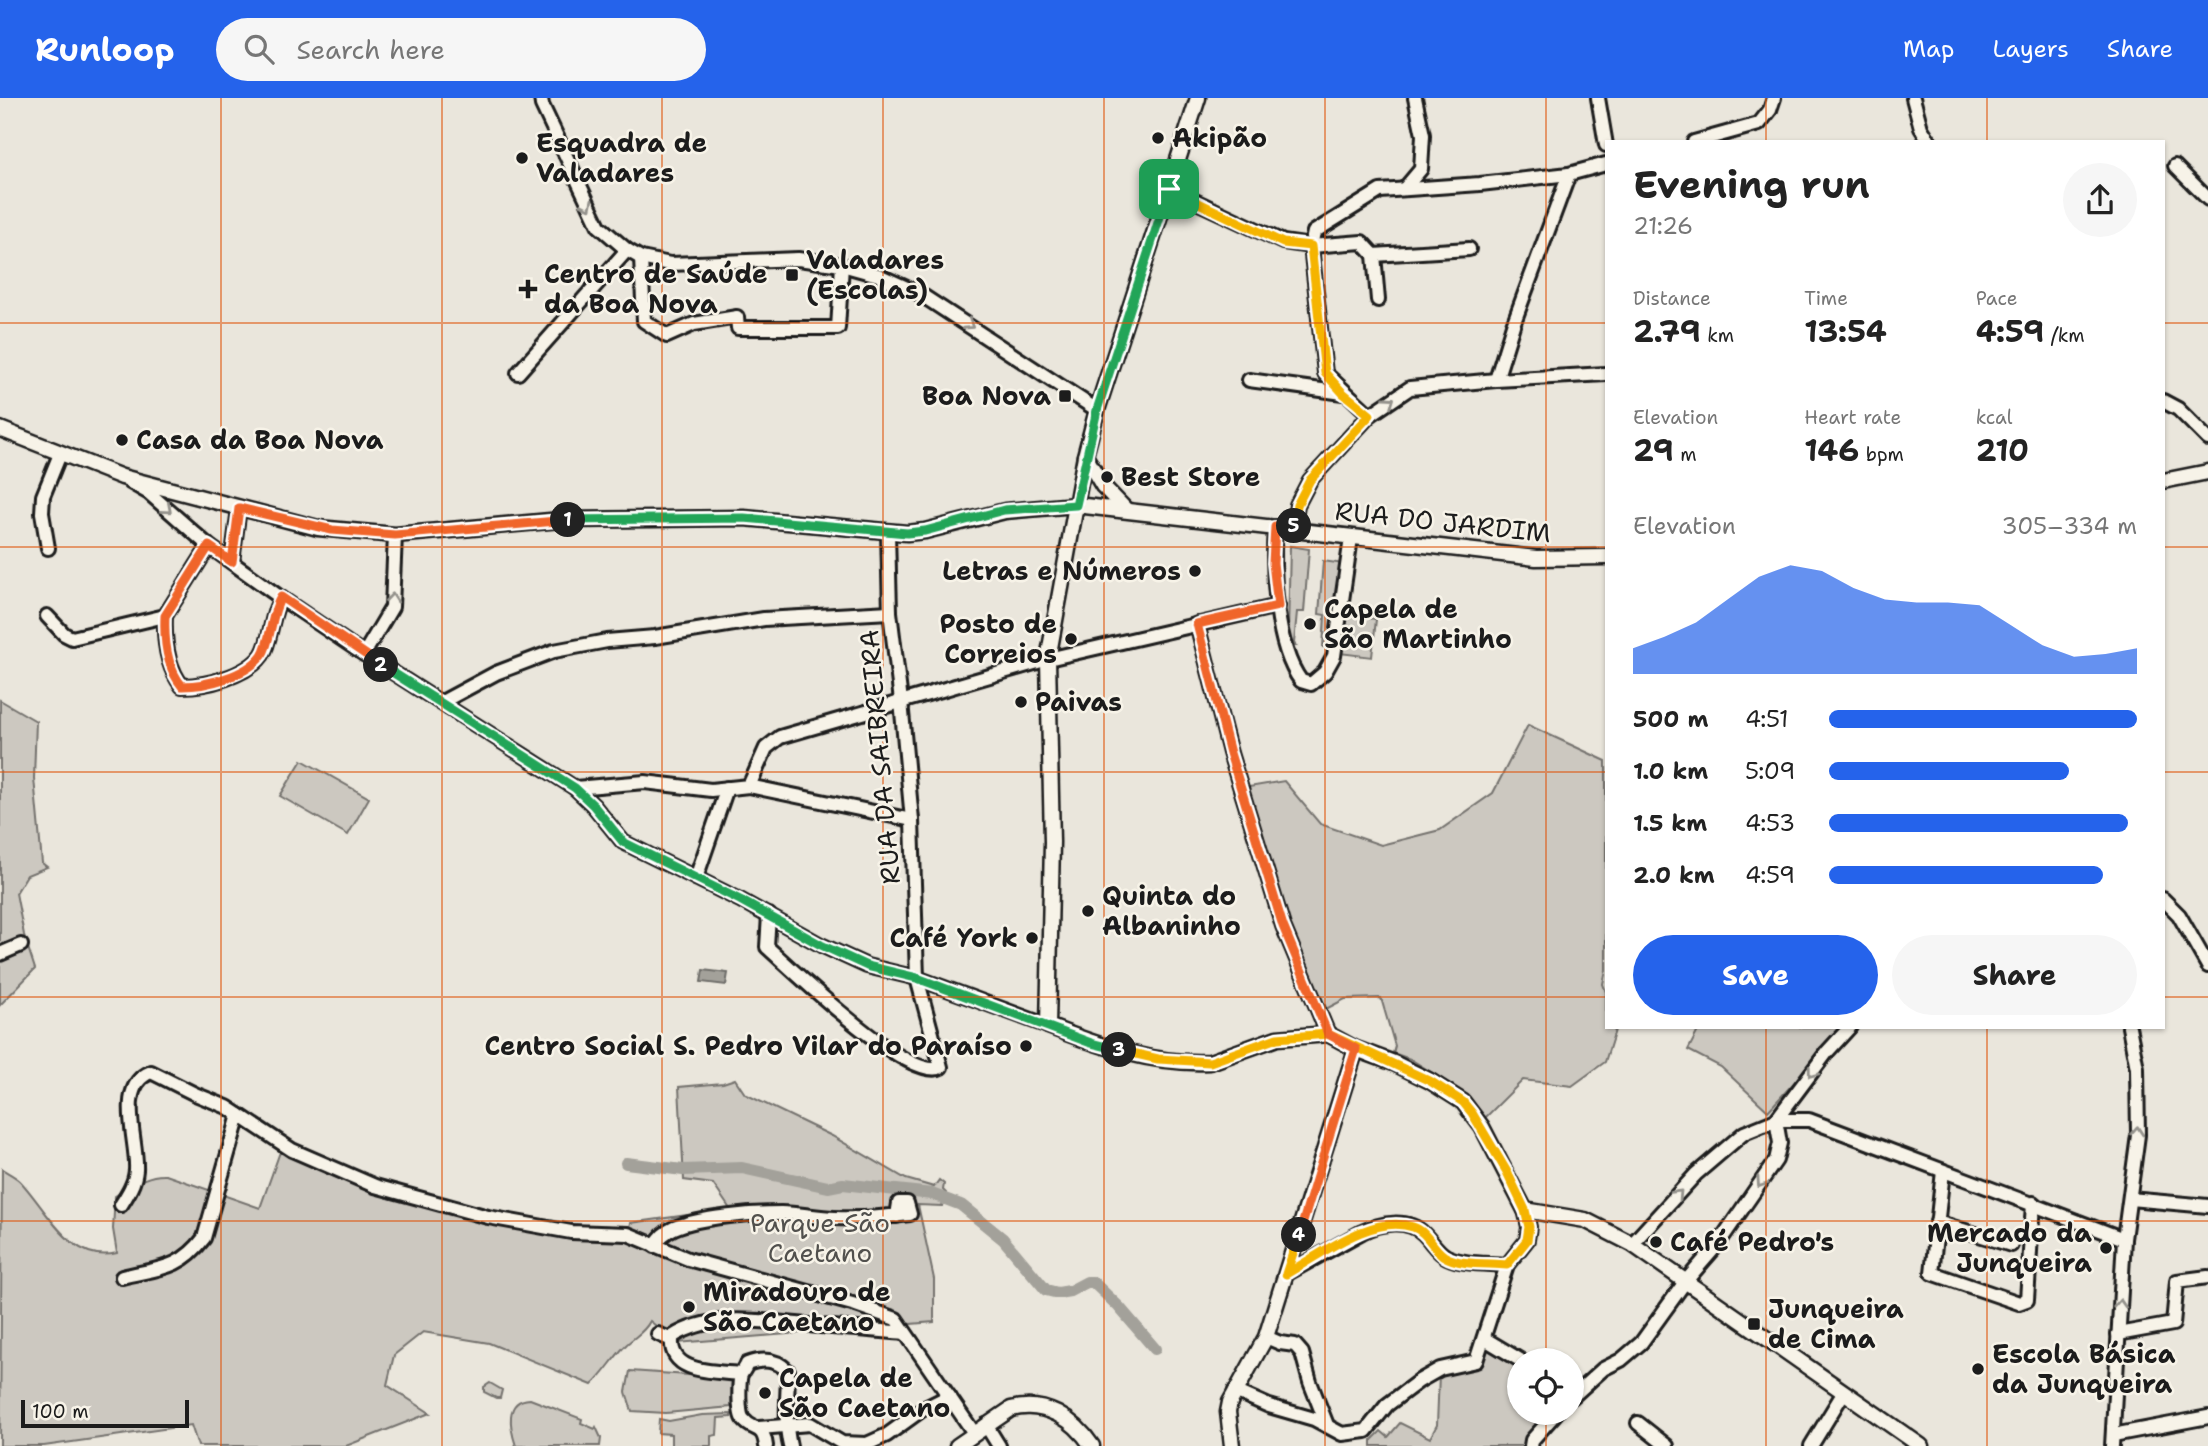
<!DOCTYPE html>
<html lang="en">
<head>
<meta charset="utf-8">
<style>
	body { margin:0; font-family:"Shantell Sans",sans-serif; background:#f6f6f6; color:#222; height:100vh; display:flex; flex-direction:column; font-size:26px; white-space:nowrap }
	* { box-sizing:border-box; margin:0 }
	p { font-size:23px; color:#767676 }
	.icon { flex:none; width:38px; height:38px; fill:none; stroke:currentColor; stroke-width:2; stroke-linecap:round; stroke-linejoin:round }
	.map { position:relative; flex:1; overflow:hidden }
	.sheet { position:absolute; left:1605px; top:42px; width:560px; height:889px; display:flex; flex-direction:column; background:#fff; border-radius:0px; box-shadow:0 2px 5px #0004 }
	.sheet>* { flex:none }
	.buttons { position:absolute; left:1507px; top:1250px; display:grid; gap:14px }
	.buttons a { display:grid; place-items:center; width:77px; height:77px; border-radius:50%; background:#fff; box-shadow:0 2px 5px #0004; font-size:35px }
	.scale { position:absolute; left:21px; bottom:18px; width:168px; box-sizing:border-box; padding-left:7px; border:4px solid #1c1c1c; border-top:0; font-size:19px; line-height:24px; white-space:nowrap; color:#1c1c1c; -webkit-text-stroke:5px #f7f3e8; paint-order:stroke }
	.pin { position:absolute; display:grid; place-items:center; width:60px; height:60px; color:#fff; margin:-30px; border-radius:14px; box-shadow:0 4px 10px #0006 }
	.km { position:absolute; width:35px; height:35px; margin:-18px; border-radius:50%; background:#222; color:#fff; font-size:19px; line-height:35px; text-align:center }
	.round { display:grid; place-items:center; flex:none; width:74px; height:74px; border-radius:37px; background:#f6f6f6 }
	.summary { display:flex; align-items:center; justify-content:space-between; height:119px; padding:0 28px }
	h1 { font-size:38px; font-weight:700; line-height:52px }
	.stats { display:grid; grid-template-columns:repeat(3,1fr); gap:10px; height:119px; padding:7px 28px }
	.stats div { display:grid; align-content:center }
	.stats b { font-size:30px; font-weight:700 }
	.stats small { font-size:19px; font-weight:400 }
	.stats p { font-size:19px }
	.chart { height:196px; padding:14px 28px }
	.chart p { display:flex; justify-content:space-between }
	.chart svg { width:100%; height:126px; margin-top:7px; fill:#2563eb; opacity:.7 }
	.primary-button { display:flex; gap:14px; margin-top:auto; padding:14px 28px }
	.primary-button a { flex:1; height:80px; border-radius:42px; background:#2563eb; color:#fff; font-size:28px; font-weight:700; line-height:80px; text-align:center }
	.primary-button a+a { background:#f6f6f6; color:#222 }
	ul { padding:0 28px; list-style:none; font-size:23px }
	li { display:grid; grid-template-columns:112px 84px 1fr; align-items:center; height:52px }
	li i { height:18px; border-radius:9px; background:#2563eb }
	header { display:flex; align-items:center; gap:42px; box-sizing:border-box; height:98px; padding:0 35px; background:#2563eb; color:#fff }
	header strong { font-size:33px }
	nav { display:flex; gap:38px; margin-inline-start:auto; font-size:24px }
	.search { width:490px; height:63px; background:#f6f6f6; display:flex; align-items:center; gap:18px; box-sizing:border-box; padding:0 24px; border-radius:38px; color:#767676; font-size:26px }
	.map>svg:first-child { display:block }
	.green { fill:#ccc8c0; stroke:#74726e; stroke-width:2 }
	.water { fill:#a3a19a; stroke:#6d6c68; stroke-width:2 }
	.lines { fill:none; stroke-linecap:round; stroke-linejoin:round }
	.canal { stroke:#a3a19a; stroke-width:12 }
	.minor-casing { stroke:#1c1c1c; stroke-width:18 }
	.major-casing { stroke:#1c1c1c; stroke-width:19 }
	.minor { stroke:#f7f3e8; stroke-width:12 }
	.major { stroke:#f7f3e8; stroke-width:14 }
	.oneway { stroke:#94928c }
	.split-1-casing { stroke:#fff; stroke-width:14 }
	.split-2-casing { stroke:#fff; stroke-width:14 }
	.split-3-casing { stroke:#fff; stroke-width:14 }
	.split-4-casing { stroke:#fff; stroke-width:14 }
	.split-5-casing { stroke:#fff; stroke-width:14 }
	.split-6-casing { stroke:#fff; stroke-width:14 }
	.split-1 { stroke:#22a559; stroke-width:9 }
	.split-2 { stroke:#f0652b; stroke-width:9 }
	.split-3 { stroke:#22a559; stroke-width:9 }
	.split-4 { stroke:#f5b400; stroke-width:9 }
	.split-5 { stroke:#f0652b; stroke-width:9 }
	.split-6 { stroke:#f5b400; stroke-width:9 }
	.grid { fill:none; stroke:#de560d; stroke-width:2; stroke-opacity:0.55 }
	.poi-dot { fill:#1c1c1c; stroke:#f7f3e8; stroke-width:2.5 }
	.labels { text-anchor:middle; stroke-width:5; stroke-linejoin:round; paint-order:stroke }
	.poi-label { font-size:26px; font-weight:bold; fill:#1c1c1c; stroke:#f7f3e8; text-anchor:start }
	.street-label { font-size:26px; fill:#1c1c1c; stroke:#f7f3e8 }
	.park-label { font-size:26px; fill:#51504d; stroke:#f7f3e8 }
</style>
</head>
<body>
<header>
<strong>Runloop</strong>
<div class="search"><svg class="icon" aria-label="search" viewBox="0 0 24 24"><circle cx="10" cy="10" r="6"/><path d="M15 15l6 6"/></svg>Search here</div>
<nav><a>Map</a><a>Layers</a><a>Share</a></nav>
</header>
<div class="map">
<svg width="2208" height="1348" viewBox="0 0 2208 1348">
	<rect width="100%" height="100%" fill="#eae6dc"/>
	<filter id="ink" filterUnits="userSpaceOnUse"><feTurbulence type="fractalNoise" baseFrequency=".0143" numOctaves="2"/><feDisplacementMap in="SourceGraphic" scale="14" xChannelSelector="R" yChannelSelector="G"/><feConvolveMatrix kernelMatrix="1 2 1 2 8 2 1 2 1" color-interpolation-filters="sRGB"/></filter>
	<g filter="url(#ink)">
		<!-- green -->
		<g class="green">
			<path d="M1290,448L1309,451L1304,514H1297L1294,545L1296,548H1292L1288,535Z"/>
			<path d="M1323,463L1344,466L1335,535H1327L1325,549H1323L1325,517L1319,516Z"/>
			<path d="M1345,517L1376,521L1372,559L1339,555Z"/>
			<path d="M0,602L36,623L34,680L42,765L47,769L27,777L16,795L24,837L35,871L0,907Z"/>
			<path d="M1528,627L1606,663V872L1603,886L1606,894V929H1616L1605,964L1572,988L1523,982L1483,1022L1468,997L1410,961L1393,955L1395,948L1381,900L1345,901L1322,913L1300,861L1243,690L1284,683L1320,726L1381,747L1440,732L1493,695Z"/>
			<path d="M302,662L369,700L348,737L280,698Z"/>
			<path d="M1700,929H1845L1768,1013L1721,969L1688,952Z"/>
			<path d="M735,981L745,996L832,1038L906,1081L934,1089L939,1082L944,1086L943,1092L946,1095L942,1108L918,1107L934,1181V1224L677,1245L650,1223C644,1235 635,1238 626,1247C613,1260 605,1275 592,1287L489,1245L423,1234L394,1257L387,1287L430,1315L346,1348H198L191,1327L44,1348H0L2,1071C8,1075 15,1078 20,1083C47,1111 70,1167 117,1155L113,1131L115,1098C132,1088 146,1076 166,1077L260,1110L281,1051L375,1088L488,1119L628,1136L631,1125L730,1111L713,1086L684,1082L679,989L723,985Z"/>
			<path d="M1486,1247L1519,1265V1314H1553L1528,1348H1372V1342L1381,1333L1388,1339L1400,1325L1430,1340L1437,1327L1439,1276L1454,1271Z"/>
			<path d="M630,1273L732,1280L731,1309L666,1315L632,1313L626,1294Z"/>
			<path d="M490,1285L502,1292L500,1300H496L484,1294V1289Z"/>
			<path d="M530,1301L582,1321L581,1325L595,1331L596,1329L601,1340L600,1348H516C510,1330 504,1302 530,1301Z"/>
			<path d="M731,1316V1319L718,1320L717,1337L711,1338V1348H671V1336L658,1335L659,1321L669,1323L702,1317Z"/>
		</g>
		<!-- water -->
		<path class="water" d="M703,872L728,875L726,887L701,884Z"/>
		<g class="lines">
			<!-- canal -->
			<path class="canal" d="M626,1065L683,1072L742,1070L828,1089L843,1086L932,1096L961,1107L1003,1141L1046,1192L1058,1195L1070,1193L1087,1184H1093L1119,1209L1155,1251"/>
			<defs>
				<g id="minor">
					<path d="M541,0L542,7L599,128L627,152L641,160L670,166L798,161L842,167L878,177L920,196L1097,312"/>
					<path d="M1598,0L1606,47"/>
					<path d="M1913,0L1921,30L1930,44"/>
					<path d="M1694,44L1759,26L1770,12L1774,0"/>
					<path d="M2175,68L2208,101"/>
					<path d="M1405,90L1421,71L1423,37L1415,0"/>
					<path d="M1169,91L1283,144L1311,148L1362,144L1374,157L1469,151"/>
					<path d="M1374,157L1378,202"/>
					<path d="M641,160L644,223L667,238L694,226L737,219L738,230H838L842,167"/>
					<path d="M518,275L627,152"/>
					<path d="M1249,282L1343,295"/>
					<path d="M1496,282L1513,227L1569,76"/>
					<path d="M2163,303L2178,311L2208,341"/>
					<path d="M1370,317L1325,275L1311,148L1314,134L1380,93L1480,86L1569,76L1606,66"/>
					<path d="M130,384L149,395L209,448L281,500L364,556L575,690L593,707L623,744L740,802L821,847L867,868L917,880L1048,928"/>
					<path d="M1275,429C1272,472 1275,548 1301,583L1311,586L1325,574L1334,558L1351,440"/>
					<path d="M1293,432L1297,407L1310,382L1370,317L1410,290L1496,282L1606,276"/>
					<path d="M48,450L42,415L43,398L60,356"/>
					<path d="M232,464L239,410"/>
					<path d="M47,518L64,536L72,540L165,518L209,448"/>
					<path d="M165,518C164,541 167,569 182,588C206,588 247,578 262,557C271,544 271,515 281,500"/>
					<path d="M1197,526L1230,655L1283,828L1328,936"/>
					<path d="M364,556L392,509L395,437"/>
					<path d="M442,604L496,575L554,553L607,543L655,539L764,521L890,514"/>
					<path d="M749,688L766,650L780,639L1048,561L1278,508"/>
					<path d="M575,690L645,684L711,692L749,688L912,722"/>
					<path d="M696,780L727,690"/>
					<path d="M2163,801L2179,817L2208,868"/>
					<path d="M769,817L767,849C793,872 910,986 941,969L917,880L912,722L901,603L890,514L888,435"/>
					<path d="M0,856L21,847"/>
					<path d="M1776,1022H1809L2124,1141"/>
					<path d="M1943,1073L1932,1175L2019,1205L2027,1202L2033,1105"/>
					<path d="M2130,1101L2208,1108"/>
					<path d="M121,1107C128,1096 135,1085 136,1072C138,1042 115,988 151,974L195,996L227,1009L292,1052L375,1088L488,1119L571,1134L628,1136L688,1161L856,1207L896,1221L974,1335"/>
					<path d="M1937,1124L2011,1147"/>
					<path d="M1632,1146L1696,1076L1744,1035L1776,1022L1827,954L1850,929"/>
					<path d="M655,1148C659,1139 665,1134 674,1130C700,1119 752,1115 781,1115C799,1115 817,1120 835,1120C860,1121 885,1119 910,1116L907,1105H899L897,1118"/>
					<path d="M1286,1176L1362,1134C1380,1125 1408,1120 1424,1136C1432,1144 1438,1155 1447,1159C1464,1167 1489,1165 1507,1167"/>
					<path d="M122,1179C158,1170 180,1172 204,1140L239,1017"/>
					<path d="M658,1236L672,1242"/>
					<path d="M2118,1236L2173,1226L2177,1183L2208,1179"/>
					<path d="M1266,1239L1280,1245L1295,1247L1302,1255L1310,1284L1327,1327"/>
					<path d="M1485,1241L1520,1262"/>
					<path d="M741,1276C716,1273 668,1277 672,1239C712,1213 765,1224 809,1227C841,1230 873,1232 905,1235"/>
					<path d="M1235,1293L1269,1308L1314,1321L1342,1336L1366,1333L1387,1307L1419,1283L1440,1271L1476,1263L1507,1167L1527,1142L1529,1129L1525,1112"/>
					<path d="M1572,1299L1603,1271L1621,1262L1641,1245L1685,1184L1718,1146L1776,1062L1780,1045L1776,1022"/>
					<path d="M1638,1325L1667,1348"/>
					<path d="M986,1327L999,1348"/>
					<path d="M759,1330L810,1326L842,1345L867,1346L887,1337L923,1311L949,1298"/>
					<path d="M2113,1337L2208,1319"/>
					<path d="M766,1348C763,1325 754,1335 743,1321C738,1315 739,1283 741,1276C742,1275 747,1267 747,1266C763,1260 776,1261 788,1273C788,1298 784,1323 790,1348"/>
					<path d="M1531,1348L1532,1342L1557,1314"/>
					<path d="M1811,1348L1844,1294"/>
					<path d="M2112,1348L2124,1141L2138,1037L2137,970L2129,929"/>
				</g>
				<g id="major">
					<path d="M1198,0L1097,312L1085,358L1048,561L1052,744L1048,928C1099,948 1154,967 1210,964L1277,940L1328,936L1356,951L1394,965L1430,983L1463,1004L1482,1029L1525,1112L1585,1122L1632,1146L1921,1348"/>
					<path d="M0,331L122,379L318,430L395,437L561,422L744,420L907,435L925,433L1005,413L1076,407L1536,460L1606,459"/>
					<path d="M1085,358L1103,388L1126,412"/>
					<path d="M2163,383L2208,374"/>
					<path d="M957,1348L1011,1311C1045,1302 1074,1321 1092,1348"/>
					<path d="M1232,1348L1228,1314L1230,1304L1266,1239L1356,951"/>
				</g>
			</defs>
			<!-- minor casing -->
			<use href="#minor" class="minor-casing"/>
			<!-- major casing -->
			<use href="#major" class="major-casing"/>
			<!-- minor -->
			<use href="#minor" class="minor"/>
			<!-- major -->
			<use href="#major" class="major"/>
		</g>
		<!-- one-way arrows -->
		<defs><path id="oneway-chevron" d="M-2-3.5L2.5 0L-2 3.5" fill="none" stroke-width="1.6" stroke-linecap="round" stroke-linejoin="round" transform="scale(1.75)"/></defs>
		<g class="oneway">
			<use href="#oneway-chevron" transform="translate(588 107) rotate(64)"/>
			<use href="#oneway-chevron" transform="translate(969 227) rotate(33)"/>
			<use href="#oneway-chevron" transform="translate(1390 303) rotate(-35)"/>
			<use href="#oneway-chevron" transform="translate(167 411) rotate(41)"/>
			<use href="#oneway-chevron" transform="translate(392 500) rotate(-84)"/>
			<use href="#oneway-chevron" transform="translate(1812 975) rotate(127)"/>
			<use href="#oneway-chevron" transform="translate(2137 1033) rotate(-86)"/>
			<use href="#oneway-chevron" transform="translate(1761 1085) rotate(124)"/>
			<use href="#oneway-chevron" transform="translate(1678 1096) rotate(-47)"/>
			<use href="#oneway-chevron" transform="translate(2120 1206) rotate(-87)"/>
		</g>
	</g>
	<g class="lines" filter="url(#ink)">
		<defs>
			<path id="split-1" d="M568,422L744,420L907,435L925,433L1004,412L1076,407L1097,312L1169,91"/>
			<path id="split-2" d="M381,567L281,499C271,515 271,544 262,557C247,578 206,588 182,588C167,570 164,541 165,518L209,448L232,464L239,410L332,432L395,437L568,422"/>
			<path id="split-3" d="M381,567L575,690L593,707L623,744L740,802L821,847L867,868L917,880L1091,945L1119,952"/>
			<path id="split-4" d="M1119,952L1158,961L1210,964L1277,940L1328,936L1430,983L1463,1004L1472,1015L1507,1074L1525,1112L1529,1129L1527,1142L1507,1167C1489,1165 1460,1168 1444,1158C1432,1150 1427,1133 1413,1129C1373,1115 1320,1157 1286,1176L1299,1137"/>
			<path id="split-5" d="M1294,428L1293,432L1275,429L1273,465L1278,508L1197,526L1230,655L1283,828L1328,936L1356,951L1299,1137"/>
			<path id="split-6" d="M1169,91L1283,145L1311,148L1325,275L1343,295L1370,317L1310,382L1297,407L1294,428"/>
		</defs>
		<!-- split-1 casing -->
		<use href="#split-1" class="split-1-casing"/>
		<!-- split-2 casing -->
		<use href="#split-2" class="split-2-casing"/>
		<!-- split-3 casing -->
		<use href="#split-3" class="split-3-casing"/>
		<!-- split-4 casing -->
		<use href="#split-4" class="split-4-casing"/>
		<!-- split-5 casing -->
		<use href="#split-5" class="split-5-casing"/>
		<!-- split-6 casing -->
		<use href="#split-6" class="split-6-casing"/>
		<!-- split-1 -->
		<use href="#split-1" class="split-1"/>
		<!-- split-2 -->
		<use href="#split-2" class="split-2"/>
		<!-- split-3 -->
		<use href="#split-3" class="split-3"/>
		<!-- split-4 -->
		<use href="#split-4" class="split-4"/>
		<!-- split-5 -->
		<use href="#split-5" class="split-5"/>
		<!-- split-6 -->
		<use href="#split-6" class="split-6"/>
	</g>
	<!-- grid -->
	<path class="grid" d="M221,0V1348M442,0V1348M662,0V1348M883,0V1348M1104,0V1348M1325,0V1348M1546,0V1262M1766,0V44M1987,0V44M0,225H1606M2163,225H2208M0,449H1606M2163,449H2208M0,674H1606M2163,674H2208M0,899H1606M2163,899H2208M1766,929V1348M1987,929V1348M0,1123H2208M1546,1314V1348"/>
	<!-- markers -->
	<g class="poi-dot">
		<circle cx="1158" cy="40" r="7"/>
		<circle cx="522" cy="60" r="7"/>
		<rect x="785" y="170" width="14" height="14" rx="3.5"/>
		<path d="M524.5 180.5h7v7h7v7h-7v7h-7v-7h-7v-7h7z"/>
		<rect x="1058" y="291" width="14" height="14" rx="3.5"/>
		<circle cx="122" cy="342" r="7"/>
		<circle cx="1107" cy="379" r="7"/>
		<circle cx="1195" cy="473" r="7"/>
		<circle cx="1310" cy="526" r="7"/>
		<circle cx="1071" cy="541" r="7"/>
		<circle cx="1021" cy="604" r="7"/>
		<circle cx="1088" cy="813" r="7"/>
		<circle cx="1032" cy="840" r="7"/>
		<circle cx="1026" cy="948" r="7"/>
		<circle cx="1656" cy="1144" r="7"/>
		<circle cx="2106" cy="1150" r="7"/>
		<circle cx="689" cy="1209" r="7"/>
		<rect x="1747" y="1219" width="14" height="14" rx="3.5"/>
		<circle cx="1978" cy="1271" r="7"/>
		<circle cx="765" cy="1295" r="7"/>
	</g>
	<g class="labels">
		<!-- poi labels -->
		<g class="poi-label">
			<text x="1172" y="49">Akipão</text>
			<text x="536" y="54">Esquadra de<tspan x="536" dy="30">Valadares</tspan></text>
			<text x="806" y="171">Valadares<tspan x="806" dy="30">(Escolas)</tspan></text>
			<text x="544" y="185">Centro de Saúde<tspan x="544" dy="30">da Boa Nova</tspan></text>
			<text x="1051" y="307" text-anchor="end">Boa Nova</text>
			<text x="136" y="351">Casa da Boa Nova</text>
			<text x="1121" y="388">Best Store</text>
			<text x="1181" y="482" text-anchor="end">Letras e Números</text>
			<text x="1324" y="520">Capela de<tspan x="1324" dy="30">São Martinho</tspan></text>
			<text x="1057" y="535" text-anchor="end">Posto de<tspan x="1057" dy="30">Correios</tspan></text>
			<text x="1035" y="613">Paivas</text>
			<text x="1102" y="807">Quinta do<tspan x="1102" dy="30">Albaninho</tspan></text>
			<text x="1018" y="849" text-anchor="end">Café York</text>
			<text x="1012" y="957" text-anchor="end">Centro Social S. Pedro Vilar do Paraíso</text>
			<text x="2092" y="1144" text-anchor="end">Mercado da<tspan x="2092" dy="30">Junqueira</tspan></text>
			<text x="1670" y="1153">Café Pedro's</text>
			<text x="703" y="1203">Miradouro de<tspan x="703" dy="30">São Caetano</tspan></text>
			<text x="1768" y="1220">Junqueira<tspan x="1768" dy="30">de Cima</tspan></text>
			<text x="1992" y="1265">Escola Básica<tspan x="1992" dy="30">da Junqueira</tspan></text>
			<text x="779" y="1289">Capela de<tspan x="779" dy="30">São Caetano</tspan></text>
		</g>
		<!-- street labels -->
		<g class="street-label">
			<text transform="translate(1443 424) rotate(6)" y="9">RUA DO JARDIM</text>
			<text transform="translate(880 659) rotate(-95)" y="9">RUA DA SAIBREIRA</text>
		</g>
		<!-- park labels -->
		<g class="park-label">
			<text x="820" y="1134">Parque São<tspan x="820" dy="30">Caetano</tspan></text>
		</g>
	</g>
</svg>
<div class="buttons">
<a><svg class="icon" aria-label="locate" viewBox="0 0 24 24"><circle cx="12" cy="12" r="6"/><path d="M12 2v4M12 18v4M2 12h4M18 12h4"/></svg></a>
</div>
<div class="scale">100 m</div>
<div class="pin" style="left:1169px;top:91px;background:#1e9e55"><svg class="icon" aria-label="arrive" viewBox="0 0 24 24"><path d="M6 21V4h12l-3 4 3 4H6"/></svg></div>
<b class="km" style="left:568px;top:422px">1</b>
<b class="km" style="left:381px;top:567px">2</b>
<b class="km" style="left:1119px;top:952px">3</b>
<b class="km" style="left:1299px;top:1137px">4</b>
<b class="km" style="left:1294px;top:428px">5</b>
<section class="sheet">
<div class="summary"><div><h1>Evening run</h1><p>21:26</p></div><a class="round"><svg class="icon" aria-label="share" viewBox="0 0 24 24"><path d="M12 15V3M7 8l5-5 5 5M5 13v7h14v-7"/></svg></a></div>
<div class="stats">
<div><p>Distance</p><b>2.79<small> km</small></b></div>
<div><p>Time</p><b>13:54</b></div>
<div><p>Pace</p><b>4:59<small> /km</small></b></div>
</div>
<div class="stats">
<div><p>Elevation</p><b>29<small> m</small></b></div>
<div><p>Heart rate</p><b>146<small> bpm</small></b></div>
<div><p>kcal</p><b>210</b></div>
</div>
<div class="chart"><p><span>Elevation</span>305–334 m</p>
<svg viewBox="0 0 160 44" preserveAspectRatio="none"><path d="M0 44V35L10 31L20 26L30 18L40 10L50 6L60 8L70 14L80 18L90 19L100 19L110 20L120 27L130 34L140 38L150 37L160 35V44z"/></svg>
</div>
<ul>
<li><b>500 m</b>4:51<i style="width:100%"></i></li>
<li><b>1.0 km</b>5:09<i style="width:78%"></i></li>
<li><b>1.5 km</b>4:53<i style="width:97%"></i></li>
<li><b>2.0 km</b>4:59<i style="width:89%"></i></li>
</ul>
<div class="primary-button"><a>Save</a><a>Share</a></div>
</section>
</div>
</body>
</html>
